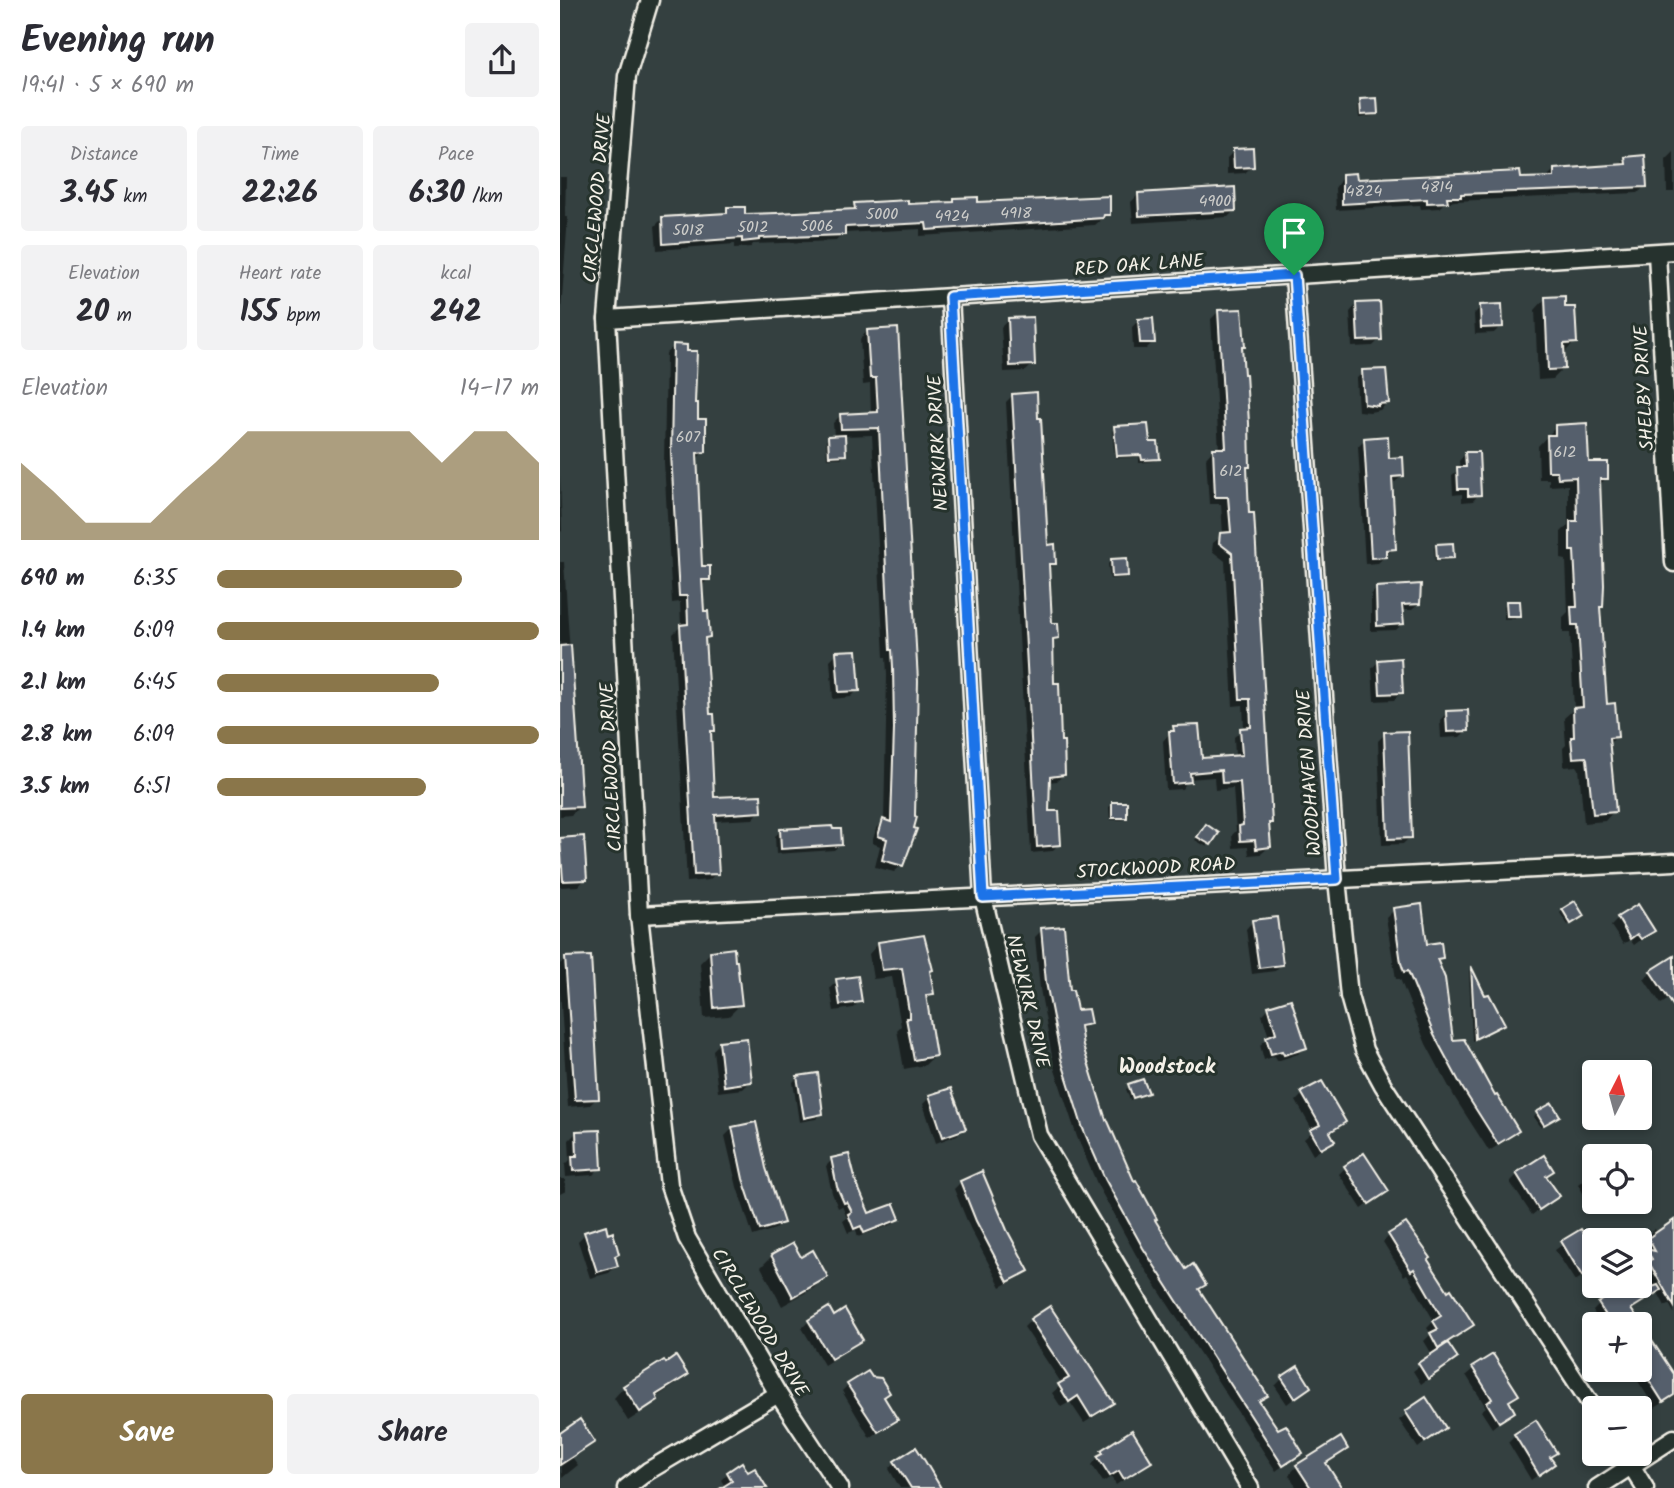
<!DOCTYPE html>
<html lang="en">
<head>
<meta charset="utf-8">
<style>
	body { margin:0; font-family:Kalam,sans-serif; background:#f2f2f3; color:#2b2b33; height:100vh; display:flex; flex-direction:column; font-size:26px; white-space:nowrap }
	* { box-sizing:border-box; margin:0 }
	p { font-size:23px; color:#7c7c81 }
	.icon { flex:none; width:38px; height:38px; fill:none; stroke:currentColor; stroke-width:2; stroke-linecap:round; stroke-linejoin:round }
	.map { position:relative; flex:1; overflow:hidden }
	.drawer { display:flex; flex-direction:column; background:#fff; width:560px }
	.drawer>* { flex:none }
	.needle { width:46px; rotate:6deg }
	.fabs { position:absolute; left:1022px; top:1060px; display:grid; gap:14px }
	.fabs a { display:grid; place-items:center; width:70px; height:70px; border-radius:7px; background:#fff; box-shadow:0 4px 10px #0003; font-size:35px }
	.pin { position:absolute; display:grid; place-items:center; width:60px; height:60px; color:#fff; margin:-72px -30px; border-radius:50% 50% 50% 0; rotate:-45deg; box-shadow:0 0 7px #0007 }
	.pin .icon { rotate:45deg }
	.round { display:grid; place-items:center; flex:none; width:74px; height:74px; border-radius:7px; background:#f2f2f3 }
	.summary { display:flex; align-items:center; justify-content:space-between; height:119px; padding:0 21px }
	h1 { font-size:38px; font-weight:700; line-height:52px }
	.figures { display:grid; grid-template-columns:repeat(3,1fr); gap:10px; height:119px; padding:7px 21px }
	.figures div { display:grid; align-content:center; border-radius:7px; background:#f2f2f3; text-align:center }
	.figures b { font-size:30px; font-weight:700 }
	.figures small { font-size:19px; font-weight:400 }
	.figures p { font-size:19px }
	.chart { height:196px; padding:14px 21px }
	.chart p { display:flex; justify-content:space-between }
	.chart svg { width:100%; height:126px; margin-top:7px; fill:#8a764a; opacity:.7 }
	.primary-button { display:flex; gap:14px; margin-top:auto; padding:14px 21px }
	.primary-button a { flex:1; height:80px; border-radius:7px; background:#8a764a; color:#fff; font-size:28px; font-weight:700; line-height:80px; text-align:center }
	.primary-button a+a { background:#f2f2f3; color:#2b2b33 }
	ul { padding:0 21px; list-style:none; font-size:23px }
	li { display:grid; grid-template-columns:112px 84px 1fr; align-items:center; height:52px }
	li i { height:18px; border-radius:9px; background:#8a764a }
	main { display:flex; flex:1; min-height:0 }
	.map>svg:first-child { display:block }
	.shadow { fill:#0007 }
	.building { fill:#555e6c; stroke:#f4f1e8; stroke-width:2 }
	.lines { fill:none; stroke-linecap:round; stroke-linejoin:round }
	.minor-casing { stroke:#f4f1e8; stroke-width:21 }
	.minor { stroke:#26332d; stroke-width:16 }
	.route-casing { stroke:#fff; stroke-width:14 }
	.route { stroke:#1a73e8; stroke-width:9 }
	.labels { text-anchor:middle; stroke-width:6; stroke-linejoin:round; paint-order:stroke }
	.number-label { font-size:16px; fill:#ccccc9 }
	.street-label { font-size:19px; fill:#f4f1e8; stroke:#26332d }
	.neighbourhood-label { font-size:21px; font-weight:bold; fill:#f4f1e8; stroke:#26332d }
</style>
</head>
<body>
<main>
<section class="drawer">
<div class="summary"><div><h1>Evening run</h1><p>19:41 · 5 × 690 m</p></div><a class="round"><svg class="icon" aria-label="share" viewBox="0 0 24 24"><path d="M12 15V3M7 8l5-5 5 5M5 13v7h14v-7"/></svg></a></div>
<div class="figures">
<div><p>Distance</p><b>3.45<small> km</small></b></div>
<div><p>Time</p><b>22:26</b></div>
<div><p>Pace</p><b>6:30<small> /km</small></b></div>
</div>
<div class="figures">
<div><p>Elevation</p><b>20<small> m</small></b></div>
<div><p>Heart rate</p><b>155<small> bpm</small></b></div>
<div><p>kcal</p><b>242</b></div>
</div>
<div class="chart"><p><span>Elevation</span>14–17 m</p>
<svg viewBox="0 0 160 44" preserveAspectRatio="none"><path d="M0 44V17L10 27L20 38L30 38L40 38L50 27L60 17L70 6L80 6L90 6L100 6L110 6L120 6L130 17L140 6L150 6L160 17V44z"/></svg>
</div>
<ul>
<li><b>690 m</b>6:35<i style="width:76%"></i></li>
<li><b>1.4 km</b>6:09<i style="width:100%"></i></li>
<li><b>2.1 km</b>6:45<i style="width:69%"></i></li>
<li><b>2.8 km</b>6:09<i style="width:100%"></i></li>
<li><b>3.5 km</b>6:51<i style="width:65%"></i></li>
</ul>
<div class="primary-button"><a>Save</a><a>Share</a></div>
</section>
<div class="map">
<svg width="1114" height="1488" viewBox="0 0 1114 1488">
	<rect width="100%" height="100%" fill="#344040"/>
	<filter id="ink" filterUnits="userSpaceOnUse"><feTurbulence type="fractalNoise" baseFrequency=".0143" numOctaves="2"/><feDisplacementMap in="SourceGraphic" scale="14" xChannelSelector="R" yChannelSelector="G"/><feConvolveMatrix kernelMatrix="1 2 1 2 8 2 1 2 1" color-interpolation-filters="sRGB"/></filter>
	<g filter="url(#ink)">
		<!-- shadow -->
		<g class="shadow">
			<path d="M801,101L816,113L813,116L799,118L798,104Z"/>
			<path d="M674,151L692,166L685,173L667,174V158Z"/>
			<path d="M1114,152V192H1107L1106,160Z"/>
			<path d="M1066,159L1085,186L1078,193L895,201L884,203L879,208L861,209L860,205L776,210L775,188L783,176L796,180H959L987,177L994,170L1058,166Z"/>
			<path d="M0,177H6L5,217H8L0,324Z"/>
			<path d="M578,195L675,210L668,217L573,223L571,202Z"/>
			<path d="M395,200L417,204L548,214L535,225L360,236V229L284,233L276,241L193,244L191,247L175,248V244L97,250L95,226L102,219L162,215L168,209L183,215L289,211L295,204L347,206L391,203Z"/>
			<path d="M985,299L1004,309L1015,342L1003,354L1004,368L993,379L978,380L975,310Z"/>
			<path d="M797,304L820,339L813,346L792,347L790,312Z"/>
			<path d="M921,307L941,326L934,333L915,334L914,314Z"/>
			<path d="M658,312L683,346L680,349L688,466L686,469L709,847L701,854L689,855L688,847L673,848L672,835L676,831L673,788L655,790L654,777L629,779L622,789L606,790L603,741L614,728L640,760L675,757L674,737L684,729L683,705L673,706L665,561L652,551L653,543L663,535L661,504H649L646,458L653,450H659L651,319Z"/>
			<path d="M448,320L473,364L466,371L444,372L441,327Z"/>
			<path d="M579,320L593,342L586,349H573L572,327Z"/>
			<path d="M336,330L342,865L334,872L315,867L320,846L312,843L316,829L324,821L327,675L326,657H324L312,435L283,436L284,455L281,458H267L266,440L274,437L273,423L281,415L311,414L310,384L303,385L300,339L307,331Z"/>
			<path d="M114,346L134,405L144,451L137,459L140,568L148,579L141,587L143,613L148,636L143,642L148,716L153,730L149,734L153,799L200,811L193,819L154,821L157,873L149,880L127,882L113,634L121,626L120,602L112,603L104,462L106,353Z"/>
			<path d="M803,372L827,403L820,410L810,412L798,411L796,379Z"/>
			<path d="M453,395L487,547L494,563L488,570L491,625L497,637L492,642V685L504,774L497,781L488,782L487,813L499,844L492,851L471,853L446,402Z"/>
			<path d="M996,427L1028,464L1047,478L1038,486L1041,606L1038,609L1045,706L1057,736L1048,745L1054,811L1045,821L1024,823L1019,769L1017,766L1004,767L1003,748L1006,745L1004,718L1014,709L1010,633H1003V617L1008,612L1006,560L1001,559V532L1008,525V485L989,486V479H979L978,446Z"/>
			<path d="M555,428L588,444L598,458L595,461L579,463V457L555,458L552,431Z"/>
			<path d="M805,439L842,476L835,482L830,483L834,548L818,563L805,564L798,446Z"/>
			<path d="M905,454L919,494L913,501L902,502V494L893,495L892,475L900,469L899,461Z"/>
			<path d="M0,476L2,531L0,532Z"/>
			<path d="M877,545L892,557L889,560L875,561L874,548Z"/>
			<path d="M551,561L567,575L564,578L550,579L548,564Z"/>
			<path d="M0,562H4L20,806L11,815L0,816Z"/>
			<path d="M817,588L859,604L852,610H841L842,624L836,630L811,631V595Z"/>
			<path d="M947,603L959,615L956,618L944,619V606Z"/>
			<path d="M277,653L298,690L291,697L273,699L270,660Z"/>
			<path d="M819,661L841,692L834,700L814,701L812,668Z"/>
			<path d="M887,713L907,730L900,737L881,738L880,720Z"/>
			<path d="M825,734L850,837L843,844L822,845L818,741Z"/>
			<path d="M553,804L566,817L562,820H550L549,807Z"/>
			<path d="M643,829L657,833L647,847L635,840Z"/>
			<path d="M221,831L280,845L274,850L216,854L215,836Z"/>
			<path d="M1,840L25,879L19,886L0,887Z"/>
			<path d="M834,910L866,946L881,957L876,962L892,1042L957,1131L948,1139L929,1151L895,1098L866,1044L840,979H836L826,918Z"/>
			<path d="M1003,910L1018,919L1008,925L1000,913Z"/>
			<path d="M1058,919L1093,931L1074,945L1070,940L1063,944L1051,926Z"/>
			<path d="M693,921L722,964L715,971L692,974L686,929Z"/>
			<path d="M482,930L515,1012L529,1023L519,1031L522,1046L544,1123L573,1184L626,1271L644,1284L638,1290L705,1396L698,1403L718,1432L741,1452L716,1471L576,1255L538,1186L517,1137L494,1067L480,989L475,937Z"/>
			<path d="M318,944L369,972L372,993L365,1000L375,1055L365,1065L344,1069L337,1030L341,1026L332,977L313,979L309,954Z"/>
			<path d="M151,952L174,963L180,1005L169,1016L144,1018L140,963Z"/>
			<path d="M5,959L37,1098L30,1105L8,1107L0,990V964Z"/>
			<path d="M1114,964V996L1101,1004L1084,979L1091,972Z"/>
			<path d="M910,969L939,1026L912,1041L909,971Z"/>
			<path d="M277,981L300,1001L293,1008L274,1011L270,988Z"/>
			<path d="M709,1008L745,1047L738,1054L717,1061L715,1056L704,1060L700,1045L709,1037L702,1015Z"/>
			<path d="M160,1043L190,1082L183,1089L158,1092L153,1050Z"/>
			<path d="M238,1077L261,1114L256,1119L239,1122L233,1082Z"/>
			<path d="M582,1081L587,1092L570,1100L566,1089Z"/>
			<path d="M390,1090L404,1128L397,1135L376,1143L363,1104L370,1097Z"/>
			<path d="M743,1094L784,1122L769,1134L773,1141L753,1155L744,1139L753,1131L736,1101Z"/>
			<path d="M977,1114L994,1118L981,1127L974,1117Z"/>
			<path d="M172,1129L204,1169L222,1222L215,1229L193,1236L177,1187L165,1136Z"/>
			<path d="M16,1133L40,1168L33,1175L6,1177L5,1165L10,1160L9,1140Z"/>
			<path d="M1049,1150L1054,1157H1038Z"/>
			<path d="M272,1160L295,1182L308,1215L338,1219L333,1224L298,1237L296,1230L288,1233L283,1221L287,1218L282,1206L278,1208L272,1193L266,1166Z"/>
			<path d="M786,1167L826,1191L802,1209L779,1174Z"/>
			<path d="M1034,1169V1189L1024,1195L1018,1184L1032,1173Z"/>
			<path d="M992,1171L985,1177L997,1196L972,1215L950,1182L957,1175Z"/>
			<path d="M0,1179H5L6,1191L0,1194Z"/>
			<path d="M401,1182L445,1231L467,1270L460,1277L441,1287L410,1228L394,1189Z"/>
			<path d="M1095,1229L1114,1261V1313L1109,1304L1105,1306L1097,1291L1070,1311L1079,1325H1041L1033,1311L1039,1305L1095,1288L1084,1268L1087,1265L1082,1256L1086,1251L1080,1241Z"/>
			<path d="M1021,1231L1034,1252V1270L1015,1281L995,1250Z"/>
			<path d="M25,1234L56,1266L49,1273L30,1278L18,1241Z"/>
			<path d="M829,1236L912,1324L886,1343L896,1358L861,1384L853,1371L873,1356L864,1341L871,1334L867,1328L874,1321L847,1274L844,1276L823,1242Z"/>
			<path d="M212,1256L240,1259L265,1277L254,1288L222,1306L201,1267Z"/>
			<path d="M274,1318L301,1339L294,1346L264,1365L242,1328L249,1321Z"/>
			<path d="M471,1320L552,1403L545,1410L524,1423L510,1402L501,1407L492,1393L502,1384L464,1327Z"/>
			<path d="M1080,1325L1112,1374L1114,1372V1396L1095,1408L1071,1370H1080Z"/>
			<path d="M913,1369L957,1395L948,1403L953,1411L932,1428L921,1411L926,1407L906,1375Z"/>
			<path d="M126,1375L115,1385L95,1398L85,1410L68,1421L54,1398L64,1387Z"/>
			<path d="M722,1379L749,1387L727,1404L715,1386Z"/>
			<path d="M288,1385L328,1393L323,1398L336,1419L310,1438L282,1391Z"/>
			<path d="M865,1400L884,1428L858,1448L839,1420Z"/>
			<path d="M0,1435L33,1441L12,1457L18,1465L2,1478Z"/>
			<path d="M955,1435L994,1453L989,1458L993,1464L971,1480L948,1442Z"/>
			<path d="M786,1449L765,1465L781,1488H737L729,1475L737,1466Z"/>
			<path d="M542,1451L590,1461L556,1485L551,1477L543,1482L532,1465Z"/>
			<path d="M335,1462L375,1488H340L329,1469Z"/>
			<path d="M168,1473L187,1474L207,1488H166L161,1480Z"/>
		</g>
		<!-- building -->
		<g class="building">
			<path d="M817,98L818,114L801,115L800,99Z"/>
			<path d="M693,148L694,167L674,168L673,149Z"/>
			<path d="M1085,155L1087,187L901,194V197H887L888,202L867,203V199L782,204V174L796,173L797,179L960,171L961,178L994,177V169L1066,164L1065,157Z"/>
			<path d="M675,187L676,211L579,216L578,193Z"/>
			<path d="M550,196V215H544L543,218L367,230L366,223L285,227V235L199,238V240L182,242V238L103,244L102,217L167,213V207H185V214L217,213L295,209L294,203L348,200V204L394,202V198L418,197V202Z"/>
			<path d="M1005,296V307H1015L1017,343L1004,344L1005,369L988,370L985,297Z"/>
			<path d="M820,302L822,340L798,341L796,303Z"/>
			<path d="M942,304L943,327L921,328L920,305Z"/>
			<path d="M682,309L685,347H682L684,374H686L689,423L690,467H687L689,513H694L712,823H709L711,847L696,849L695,840L680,841L679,826L683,825L680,782L662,783L661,770L630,773L631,782L613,784L609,731H614L613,726L639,725L642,758L682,755L680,728L691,727L690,699H680L672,553L659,543L660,533L671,532L668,497H655L653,448H666L658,310Z"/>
			<path d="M473,317L475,365L450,366L448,318Z"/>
			<path d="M593,318L595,343H580L578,319Z"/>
			<path d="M338,328L358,681L355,816L357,817L354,828L357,829L343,866L322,860L327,839L318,836L323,819L331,822L334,729L333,667L332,650H330L319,428L281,429L280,414L318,412L316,378H310L307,330Z"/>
			<path d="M113,344L127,345V351H137L135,403H138V419H146V452L137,453L142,566H150V580H142L144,611H148L150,637L145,638L150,714H154L155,731H151L154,797L201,795L202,812L155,815L159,874L134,875L120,625L128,624L127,596H119L111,453Z"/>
			<path d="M826,369L829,403L818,404V406L804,404L802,370Z"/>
			<path d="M477,392L478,418H481L488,545L495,544L496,564H489L492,623H498L499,638L493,639L494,683H499L501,741H504L505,775L490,777L489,811H499L501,845L477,847L452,394Z"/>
			<path d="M1027,423L1029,462H1048V479H1040L1044,585L1043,607H1040L1047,704L1055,703L1058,737L1049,738L1056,812L1033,814L1027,759L1026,757L1013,758L1011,737H1014L1013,708L1023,707L1018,625H1012L1011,607H1017L1014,551H1010V521H1017L1016,477L998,478L997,471H988L987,435H995V425Z"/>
			<path d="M588,424L590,442H598L600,459L582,460L581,455L557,456L554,426Z"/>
			<path d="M285,435L286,455L269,456L268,436Z"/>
			<path d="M828,436L829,458L843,457L844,476L832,477L836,549L826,550V557L811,558L804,438Z"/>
			<path d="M905,452H919L921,495L908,496V489H898L897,467H906Z"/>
			<path d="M893,543L894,558L877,559L876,544Z"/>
			<path d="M567,558L568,576L552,577L551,559Z"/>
			<path d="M861,584L860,604L842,605L844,624L817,626L816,587Z"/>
			<path d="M946,601H960L961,616H947Z"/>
			<path d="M11,645L22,807L0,808V646Z"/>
			<path d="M297,650L300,691L279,692L276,651Z"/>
			<path d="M841,658L843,693L820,694L818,660Z"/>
			<path d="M908,710L909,731L887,732L886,711Z"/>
			<path d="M848,731L852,838L828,839L824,732Z"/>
			<rect x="552" y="802" width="15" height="16"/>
			<path d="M646,824L659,833L651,845L637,837Z"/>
			<path d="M272,826L273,829H281L282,845L221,849L220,829Z"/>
			<path d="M24,836L27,880L3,881L0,838Z"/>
			<path d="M1015,901L1024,916L1011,924L1002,909Z"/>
			<path d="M862,904L867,944L881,942L883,958L877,959L885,978L893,1040L904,1039L935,1096L937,1095L959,1131L938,1144L903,1089L874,1035L848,971L844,972L841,963L833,908Z"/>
			<path d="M1078,904L1095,931L1081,939L1077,934L1070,939L1057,917Z"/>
			<path d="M717,917L723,965L699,968L692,920Z"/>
			<path d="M504,926L510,990H513L517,1010L528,1009L531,1024L520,1026L523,1046L546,1120L547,1119L574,1181L576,1180L597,1219L595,1220L626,1269L633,1264L646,1285L639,1289L708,1396L699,1401L718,1429L726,1425L743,1453L723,1466L583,1248L545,1179L523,1129L501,1059L486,982L481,928Z"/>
			<path d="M364,935L373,970L370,971L374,994L366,995L376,1056L354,1060L346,1018H350L342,968L322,970L318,942Z"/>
			<path d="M174,948L175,961H177L182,1005L154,1008L150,951Z"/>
			<path d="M31,956L39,1099L15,1100L5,957Z"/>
			<path d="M1114,956V1007L1090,971Z"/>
			<path d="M911,966L925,995L929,994L945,1024L915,1039Z"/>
			<path d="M298,976L302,1002L280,1005L276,979Z"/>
			<path d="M731,999L747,1048L724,1055L722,1051L711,1054L706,1037L716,1033L708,1006Z"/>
			<path d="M187,1038L192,1082L164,1086L159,1041Z"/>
			<path d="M258,1073L263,1114L244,1118L237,1076Z"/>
			<path d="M583,1079L589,1093L573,1098L568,1084Z"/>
			<path d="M762,1081L786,1122L770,1132L775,1141L761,1149L750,1130L760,1125L741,1092Z"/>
			<path d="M391,1088L406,1129L383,1137L369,1095Z"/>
			<path d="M992,1103L1000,1116L984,1125L976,1112Z"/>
			<path d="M196,1122L206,1168L224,1223L200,1230L183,1179L172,1127Z"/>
			<path d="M40,1130L42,1169L13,1171L12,1156H17L16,1131Z"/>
			<path d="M804,1153L829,1191L809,1204L784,1166Z"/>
			<path d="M289,1154L296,1182L309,1213L334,1204L340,1219L304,1233L301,1226L294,1229L288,1214L292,1212L287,1202L284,1203L277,1187L271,1158Z"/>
			<path d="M984,1155L994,1171L986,1176L1000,1196L979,1210L956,1173Z"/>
			<path d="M422,1171L447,1230L469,1271L448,1282L416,1221L400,1181Z"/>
			<path d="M1114,1220V1306L1088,1261L1092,1259L1086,1249L1095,1251L1088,1238Z"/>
			<path d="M846,1223L871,1258L868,1260L888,1291L891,1289L914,1325L878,1348L870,1333L878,1329L873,1321L881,1316L854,1269L851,1271L828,1234Z"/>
			<path d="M46,1225L48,1234L53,1232L59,1254L55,1256L58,1266L37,1272L24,1232Z"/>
			<path d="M1021,1229L1034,1249V1268L1022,1276L1001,1241Z"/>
			<path d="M233,1243L241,1257L253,1250L268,1277L233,1297L211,1255Z"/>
			<path d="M1098,1285L1101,1290L1071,1309L1114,1374V1395L1103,1402L1080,1366V1325H1052L1038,1303L1059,1290L1065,1293L1070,1291L1072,1294Z"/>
			<path d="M490,1306L554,1403L531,1417L518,1396L509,1402L498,1384L509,1378L470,1319Z"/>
			<path d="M269,1307L274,1316L285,1309L303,1340L271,1359L248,1320Z"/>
			<path d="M888,1343L898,1358L868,1379L858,1363Z"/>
			<path d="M933,1354L959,1395L949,1401L955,1412L939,1422L927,1403L932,1399L912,1367Z"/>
			<path d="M116,1356L128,1375L96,1395L98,1400L80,1412L63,1386L104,1360L106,1363Z"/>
			<path d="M738,1366L751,1387L735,1398L721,1377Z"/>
			<path d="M308,1371L312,1377L321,1378L330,1393L324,1397L338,1420L318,1432L287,1384Z"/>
			<path d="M866,1397L886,1428L865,1442L845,1411Z"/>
			<path d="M20,1419L35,1442L0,1465V1433Z"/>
			<path d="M976,1420L997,1453L990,1457L995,1464L979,1475L954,1434Z"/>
			<path d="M572,1430L592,1462L564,1479L559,1471L550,1476L537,1456L543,1453L541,1450Z"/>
			<path d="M781,1437L788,1449L766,1463L782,1488H751L736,1465Z"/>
			<path d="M356,1447L365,1461L381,1488H351L334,1461Z"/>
			<path d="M182,1462L188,1472L195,1468L207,1488H161L172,1481L167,1472Z"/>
		</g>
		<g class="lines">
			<defs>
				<g id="minor">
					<path d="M90,0L67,76L47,319L79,915L109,1185L127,1238L218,1394L280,1488"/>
					<path d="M1097,253L1114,563"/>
					<path d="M734,275L777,879L789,996L804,1050L823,1085L1034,1409"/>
					<path d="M390,297L423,897L479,1135L690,1488"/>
					<path d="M47,319L1114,251"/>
					<path d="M79,915L1114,862"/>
					<path d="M1064,1454L1085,1488"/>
					<path d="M66,1488L88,1471L218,1394"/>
					<path d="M1037,1488L1114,1438"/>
				</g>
			</defs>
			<!-- minor casing -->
			<use href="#minor" class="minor-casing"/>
			<!-- minor -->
			<use href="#minor" class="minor"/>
		</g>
	</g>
	<g class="lines" filter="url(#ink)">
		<defs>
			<path id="route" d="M734,275L777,879L423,897L390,297Z"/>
		</defs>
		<!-- route casing -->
		<use href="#route" class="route-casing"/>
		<!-- route -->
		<use href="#route" class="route"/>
	</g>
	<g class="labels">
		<!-- number labels -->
		<g class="number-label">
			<text x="877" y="192">4814</text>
			<text x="804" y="196">4824</text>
			<text x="655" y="206">4900</text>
			<text x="456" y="218">4918</text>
			<text x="322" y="219">5000</text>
			<text x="392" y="221">4924</text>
			<text x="257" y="231">5006</text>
			<text x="193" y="232">5012</text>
			<text x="128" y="235">5018</text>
			<text x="128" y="442">607</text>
			<text x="1005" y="457">612</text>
			<text x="671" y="476">612</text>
		</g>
		<!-- street labels -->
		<g class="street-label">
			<text transform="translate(36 198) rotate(-85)" y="7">CIRCLEWOOD DRIVE</text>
			<text transform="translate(579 264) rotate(-4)" y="7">RED OAK LANE</text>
			<text transform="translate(1083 388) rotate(-93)" y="7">SHELBY DRIVE</text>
			<text transform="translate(377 443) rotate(-93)" y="7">NEWKIRK DRIVE</text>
			<text transform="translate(50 767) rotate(-93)" y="7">CIRCLEWOOD DRIVE</text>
			<text transform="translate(748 773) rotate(-94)" y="7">WOODHAVEN DRIVE</text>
			<text transform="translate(596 867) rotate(-3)" y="7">STOCKWOOD ROAD</text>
			<text transform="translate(469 1001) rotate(77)" y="7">NEWKIRK DRIVE</text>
			<text transform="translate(201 1322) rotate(59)" y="7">CIRCLEWOOD DRIVE</text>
		</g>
		<!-- neighbourhood labels -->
		<g class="neighbourhood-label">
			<text x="607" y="1073">Woodstock</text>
		</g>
	</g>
</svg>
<div class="fabs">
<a><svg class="needle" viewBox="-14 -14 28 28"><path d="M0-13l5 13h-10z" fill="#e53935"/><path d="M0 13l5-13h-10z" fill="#7c7c81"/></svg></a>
<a><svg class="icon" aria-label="locate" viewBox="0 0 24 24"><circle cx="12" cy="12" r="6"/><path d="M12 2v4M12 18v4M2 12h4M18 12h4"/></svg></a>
<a><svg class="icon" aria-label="layers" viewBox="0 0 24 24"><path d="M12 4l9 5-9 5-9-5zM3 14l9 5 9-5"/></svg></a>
<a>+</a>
<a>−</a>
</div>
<div class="pin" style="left:734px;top:275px;background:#1e9e55"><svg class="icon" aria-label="arrive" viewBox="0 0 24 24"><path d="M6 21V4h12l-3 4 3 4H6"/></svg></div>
</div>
</main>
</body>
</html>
